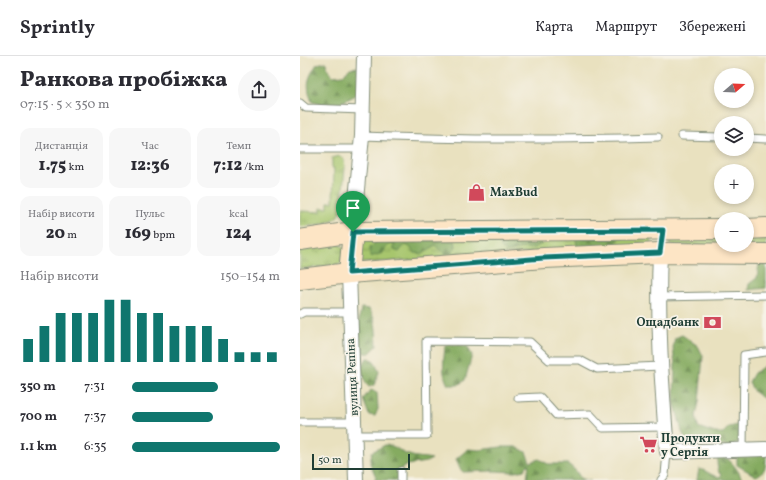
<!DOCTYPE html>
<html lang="uk">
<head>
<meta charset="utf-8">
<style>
	body { margin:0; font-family:Vollkorn,serif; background:#f7f7f7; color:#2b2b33; height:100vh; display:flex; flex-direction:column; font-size:15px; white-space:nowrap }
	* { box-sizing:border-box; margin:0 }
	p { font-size:13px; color:#7c7c81 }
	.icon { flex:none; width:22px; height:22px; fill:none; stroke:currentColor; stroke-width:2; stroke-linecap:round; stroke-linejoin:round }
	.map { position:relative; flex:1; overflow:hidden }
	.side { display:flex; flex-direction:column; background:#fff; width:300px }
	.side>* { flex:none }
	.needle { width:26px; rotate:71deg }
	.fabs { position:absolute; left:414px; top:12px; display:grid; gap:8px }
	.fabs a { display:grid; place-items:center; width:40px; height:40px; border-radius:50%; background:#fff; box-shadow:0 2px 6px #0003; font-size:20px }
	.scale { position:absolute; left:12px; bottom:10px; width:98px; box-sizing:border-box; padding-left:4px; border:2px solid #1f3d34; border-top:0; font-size:11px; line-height:14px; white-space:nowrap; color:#1f3d34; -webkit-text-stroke:3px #f7f3e8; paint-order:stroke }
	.pin { position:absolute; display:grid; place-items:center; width:34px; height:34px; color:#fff; margin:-41px -17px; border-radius:50% 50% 50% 0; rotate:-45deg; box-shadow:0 0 4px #0007 }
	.pin .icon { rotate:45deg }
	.round { display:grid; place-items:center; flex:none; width:42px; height:42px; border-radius:21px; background:#f7f7f7 }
	.head { display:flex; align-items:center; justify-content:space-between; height:68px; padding:0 20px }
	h1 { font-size:22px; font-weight:800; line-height:30px }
	.metrics { display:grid; grid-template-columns:repeat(3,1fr); gap:6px; height:68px; padding:4px 20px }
	.metrics div { display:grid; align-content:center; border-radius:10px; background:#f7f7f7; text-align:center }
	.metrics b { font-size:17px; font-weight:800 }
	.metrics small { font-size:11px; font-weight:400 }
	.metrics p { font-size:11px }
	.chart { height:112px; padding:8px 20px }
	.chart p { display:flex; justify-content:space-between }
	.chart svg { width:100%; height:72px; margin-top:4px; stroke:#0f766e; stroke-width:6 }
	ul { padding:0 20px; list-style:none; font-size:13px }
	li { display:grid; grid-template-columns:64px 48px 1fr; align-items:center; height:30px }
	li i { height:10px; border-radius:5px; background:#0f766e }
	header { display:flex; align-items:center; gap:24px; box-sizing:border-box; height:56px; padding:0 20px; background:#fff; border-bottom:1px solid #e1e1e2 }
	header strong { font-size:19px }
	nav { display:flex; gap:22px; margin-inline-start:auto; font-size:14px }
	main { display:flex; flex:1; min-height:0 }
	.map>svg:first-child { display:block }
	.grass { fill:url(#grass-tufts); stroke:#638250 }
	.forest { fill:url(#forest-firs); stroke:#52744a }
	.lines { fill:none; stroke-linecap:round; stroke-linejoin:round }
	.lane-casing { stroke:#848f7a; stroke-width:9 }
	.street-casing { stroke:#848f7a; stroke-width:16 }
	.secondary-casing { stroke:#848f7a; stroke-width:22 }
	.lane { stroke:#fff; stroke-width:7 }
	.street { stroke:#fff; stroke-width:14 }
	.secondary { stroke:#fde5c5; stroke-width:20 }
	.route-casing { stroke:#fff; stroke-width:8 }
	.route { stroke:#0f766e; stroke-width:5 }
	.labels { text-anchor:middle; stroke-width:3.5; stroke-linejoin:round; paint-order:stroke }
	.poi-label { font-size:12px; font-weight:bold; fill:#1f3d34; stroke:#f7f3e8; text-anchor:start }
	.street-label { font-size:12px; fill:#1f3d34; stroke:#f7f3e8 }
</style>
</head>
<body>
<header>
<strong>Sprintly</strong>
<nav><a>Карта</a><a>Маршрут</a><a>Збережені</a></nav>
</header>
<main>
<section class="side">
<div class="head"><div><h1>Ранкова пробіжка</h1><p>07:15 · 5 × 350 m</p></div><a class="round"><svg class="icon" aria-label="share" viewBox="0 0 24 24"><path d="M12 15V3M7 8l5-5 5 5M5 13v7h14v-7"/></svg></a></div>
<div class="metrics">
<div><p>Дистанція</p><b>1.75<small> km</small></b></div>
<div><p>Час</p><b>12:36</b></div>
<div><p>Темп</p><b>7:12<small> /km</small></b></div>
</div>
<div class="metrics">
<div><p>Набір висоти</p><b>20<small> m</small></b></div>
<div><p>Пульс</p><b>169<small> bpm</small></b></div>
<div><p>kcal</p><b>124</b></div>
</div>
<div class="chart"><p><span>Набір висоти</span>150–154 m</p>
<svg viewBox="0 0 160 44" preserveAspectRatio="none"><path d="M5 44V30M15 44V22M25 44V14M35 44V14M45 44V14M55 44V6M65 44V6M75 44V14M85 44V14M95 44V22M105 44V22M115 44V22M125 44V30M135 44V38M145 44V38M155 44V38"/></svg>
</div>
<ul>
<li><b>350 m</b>7:31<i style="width:58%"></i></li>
<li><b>700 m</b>7:37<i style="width:55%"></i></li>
<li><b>1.1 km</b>6:35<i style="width:100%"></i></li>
</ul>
</section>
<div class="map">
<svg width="466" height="424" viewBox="0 0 466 424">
	<defs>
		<pattern id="grass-tufts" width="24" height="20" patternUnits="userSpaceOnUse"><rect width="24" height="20" fill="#a7c66d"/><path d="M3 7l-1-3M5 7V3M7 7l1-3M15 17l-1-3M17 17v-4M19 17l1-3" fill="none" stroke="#87a25a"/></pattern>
		<pattern id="forest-firs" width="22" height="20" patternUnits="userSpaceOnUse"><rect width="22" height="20" fill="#85ab60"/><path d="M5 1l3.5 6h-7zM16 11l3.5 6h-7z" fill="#6c8c50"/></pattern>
	</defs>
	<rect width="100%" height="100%" fill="#f7f3e8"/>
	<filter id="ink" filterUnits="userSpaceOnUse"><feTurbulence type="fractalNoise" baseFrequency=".025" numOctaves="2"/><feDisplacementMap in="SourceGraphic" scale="8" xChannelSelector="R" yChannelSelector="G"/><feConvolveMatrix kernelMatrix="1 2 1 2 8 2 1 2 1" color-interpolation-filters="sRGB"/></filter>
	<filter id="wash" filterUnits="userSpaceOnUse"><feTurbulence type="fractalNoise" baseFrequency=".012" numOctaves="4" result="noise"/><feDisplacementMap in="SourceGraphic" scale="16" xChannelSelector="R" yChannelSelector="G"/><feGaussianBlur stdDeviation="0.9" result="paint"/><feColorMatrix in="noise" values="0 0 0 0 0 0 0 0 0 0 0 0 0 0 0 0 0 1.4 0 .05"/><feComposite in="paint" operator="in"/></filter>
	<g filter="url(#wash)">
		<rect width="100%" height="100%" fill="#e9e1bf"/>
		<!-- grass -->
		<g class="grass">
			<path d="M40,100L44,104L45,111L41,156C33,169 14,169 0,171V155L21,156V152H28V146H33L34,112H32V102Z"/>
			<path d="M421,177V189H447V178H466V192L369,189L371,184L378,181Z"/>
			<path d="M349,181L352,185L351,190L62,207L58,203L61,182Z"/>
			<path d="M33,187L40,189L44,192L41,207L36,209L0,213V191Z"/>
		</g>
		<!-- forest -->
		<g class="forest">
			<path d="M26,6L28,14L33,20L43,19L50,12L68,10L56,39L35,50L23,49L12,46C6,29 7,23 17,8Z"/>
			<path d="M276,182L319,183L312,192L280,196L277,190Z"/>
			<path d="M250,183L234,192H220L214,195L206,196L201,192L198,184Z"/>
			<path d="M155,184L156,191L151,197L144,198L135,189L123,198L115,197L109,190L104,189L99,196L94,194V187L87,190L83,197L70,201V192L77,185Z"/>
			<path d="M459,208H466V232L448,234L449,228L457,222Z"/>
			<path d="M61,252L69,253C77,264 76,277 77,290L70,297H64C57,282 58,268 61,252Z"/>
			<path d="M382,279L398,290L403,300L399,346L396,360L398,371L415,377H423L429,371L438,369L441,379L438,386L430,390L398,389L387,385L382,376L374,345L375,309L373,292L375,282Z"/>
			<path d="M149,288L167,290L172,299L165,324L158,329H148C141,316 144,304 145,290Z"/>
			<path d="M67,302H70L74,305L79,316L74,329L69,331L66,328L61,312Z"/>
			<path d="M466,307V344L454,336L449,326L454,317L463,311Z"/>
			<path d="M71,334L77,337L78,353L75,360L69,359L63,343Z"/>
			<path d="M85,389C99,390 98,396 109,399C116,402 124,401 132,403L126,406L107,409L99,414L98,424H74L76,421L70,407L72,396Z"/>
			<path d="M201,391H216L226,396L230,406L239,403L248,408H268L276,415L281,423L291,424H227L229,407L224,414L215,416L193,415L163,416L160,413L156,403L168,393L179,394Z"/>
			<path d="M466,397C466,410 466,416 456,420L437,409V399Z"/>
			<path d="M421,400H425C432,407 439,414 442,424H397L399,413C409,415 410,420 420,421L422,418L419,417L417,407L418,402Z"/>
		</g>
	</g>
	<g filter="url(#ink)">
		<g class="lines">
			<defs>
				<g id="lane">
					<path d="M0,47L6,52L63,54"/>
					<path d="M62,80C161,84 259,84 358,81"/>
					<path d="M382,80L421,81"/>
					<path d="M447,82L466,83"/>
					<path d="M0,93H61"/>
					<path d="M358,241L466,239"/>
					<path d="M0,258L4,256H49"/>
					<path d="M218,342L240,341L256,359L290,358L303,372L365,371"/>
					<path d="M0,366H54"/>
					<path d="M55,379H127L126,285L230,286L249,304H280L297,313L360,310"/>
					<path d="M443,394L444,299L466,296"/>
					<path d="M101,424V415"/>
					<path d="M361,424L365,419L367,396"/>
				</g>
				<g id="street">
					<path d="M53,176L62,80L64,0"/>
					<path d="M360,197C357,264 362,329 367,396L466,393"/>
					<path d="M49,217L56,424"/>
				</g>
				<g id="secondary">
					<path d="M447,173L466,172"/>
					<path d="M0,184L53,176L421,173"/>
					<path d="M49,217L53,176"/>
					<path d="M0,223L49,217L244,202L360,197L466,198"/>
				</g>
			</defs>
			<!-- lane casing -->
			<use href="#lane" class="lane-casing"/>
			<!-- street casing -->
			<use href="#street" class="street-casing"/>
			<!-- secondary casing -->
			<use href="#secondary" class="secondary-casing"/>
			<!-- lane -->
			<use href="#lane" class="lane"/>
			<!-- street -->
			<use href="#street" class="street"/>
			<!-- secondary -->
			<use href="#secondary" class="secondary"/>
		</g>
	</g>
	<g class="lines" filter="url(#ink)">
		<defs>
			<path id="route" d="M363,174L360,197L244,202L49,217L53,176Z"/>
		</defs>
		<!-- route casing -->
		<use href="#route" class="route-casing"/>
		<!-- route -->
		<use href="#route" class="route"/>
	</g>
	<!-- icons -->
	<defs>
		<symbol id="shop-bare" viewBox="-9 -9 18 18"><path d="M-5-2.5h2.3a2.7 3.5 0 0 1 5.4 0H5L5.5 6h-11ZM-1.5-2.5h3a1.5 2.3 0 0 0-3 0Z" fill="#d1495b" stroke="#f7f3e8" stroke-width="2.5" paint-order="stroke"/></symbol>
		<symbol id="bank-bare" viewBox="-9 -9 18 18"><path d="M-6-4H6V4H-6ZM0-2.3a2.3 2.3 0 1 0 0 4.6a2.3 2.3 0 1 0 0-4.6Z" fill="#d1495b" stroke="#f7f3e8" stroke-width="2.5" paint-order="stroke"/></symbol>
		<symbol id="supermarket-bare" viewBox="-9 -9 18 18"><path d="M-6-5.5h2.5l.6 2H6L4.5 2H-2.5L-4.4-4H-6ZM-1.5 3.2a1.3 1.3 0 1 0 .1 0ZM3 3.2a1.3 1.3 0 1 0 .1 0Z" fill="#d1495b" stroke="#f7f3e8" stroke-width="2.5" paint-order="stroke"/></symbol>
	</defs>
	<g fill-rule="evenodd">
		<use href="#shop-bare" x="164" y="124" width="25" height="25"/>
		<use href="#bank-bare" x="400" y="254" width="25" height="25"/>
		<use href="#supermarket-bare" x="336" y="376" width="25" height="25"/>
	</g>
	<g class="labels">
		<!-- poi labels -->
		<g class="poi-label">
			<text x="190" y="140">MaxBud</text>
			<text x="399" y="270" text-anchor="end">Ощадбанк</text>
			<text x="361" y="386">Продукти<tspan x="361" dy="14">у Сергія</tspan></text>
		</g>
		<!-- street labels -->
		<g class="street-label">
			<text transform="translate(52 321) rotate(-93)" y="4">вулиця Рєпіна</text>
		</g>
	</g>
</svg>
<div class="fabs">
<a><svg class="needle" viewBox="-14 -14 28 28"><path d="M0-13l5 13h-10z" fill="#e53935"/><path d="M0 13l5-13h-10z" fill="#7c7c81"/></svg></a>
<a><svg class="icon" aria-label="layers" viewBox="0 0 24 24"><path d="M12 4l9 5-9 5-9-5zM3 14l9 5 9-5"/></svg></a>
<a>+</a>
<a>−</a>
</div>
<div class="scale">50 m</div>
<div class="pin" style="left:53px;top:176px;background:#1e9e55"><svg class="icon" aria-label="arrive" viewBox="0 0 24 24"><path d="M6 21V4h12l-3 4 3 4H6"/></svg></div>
</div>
</main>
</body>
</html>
